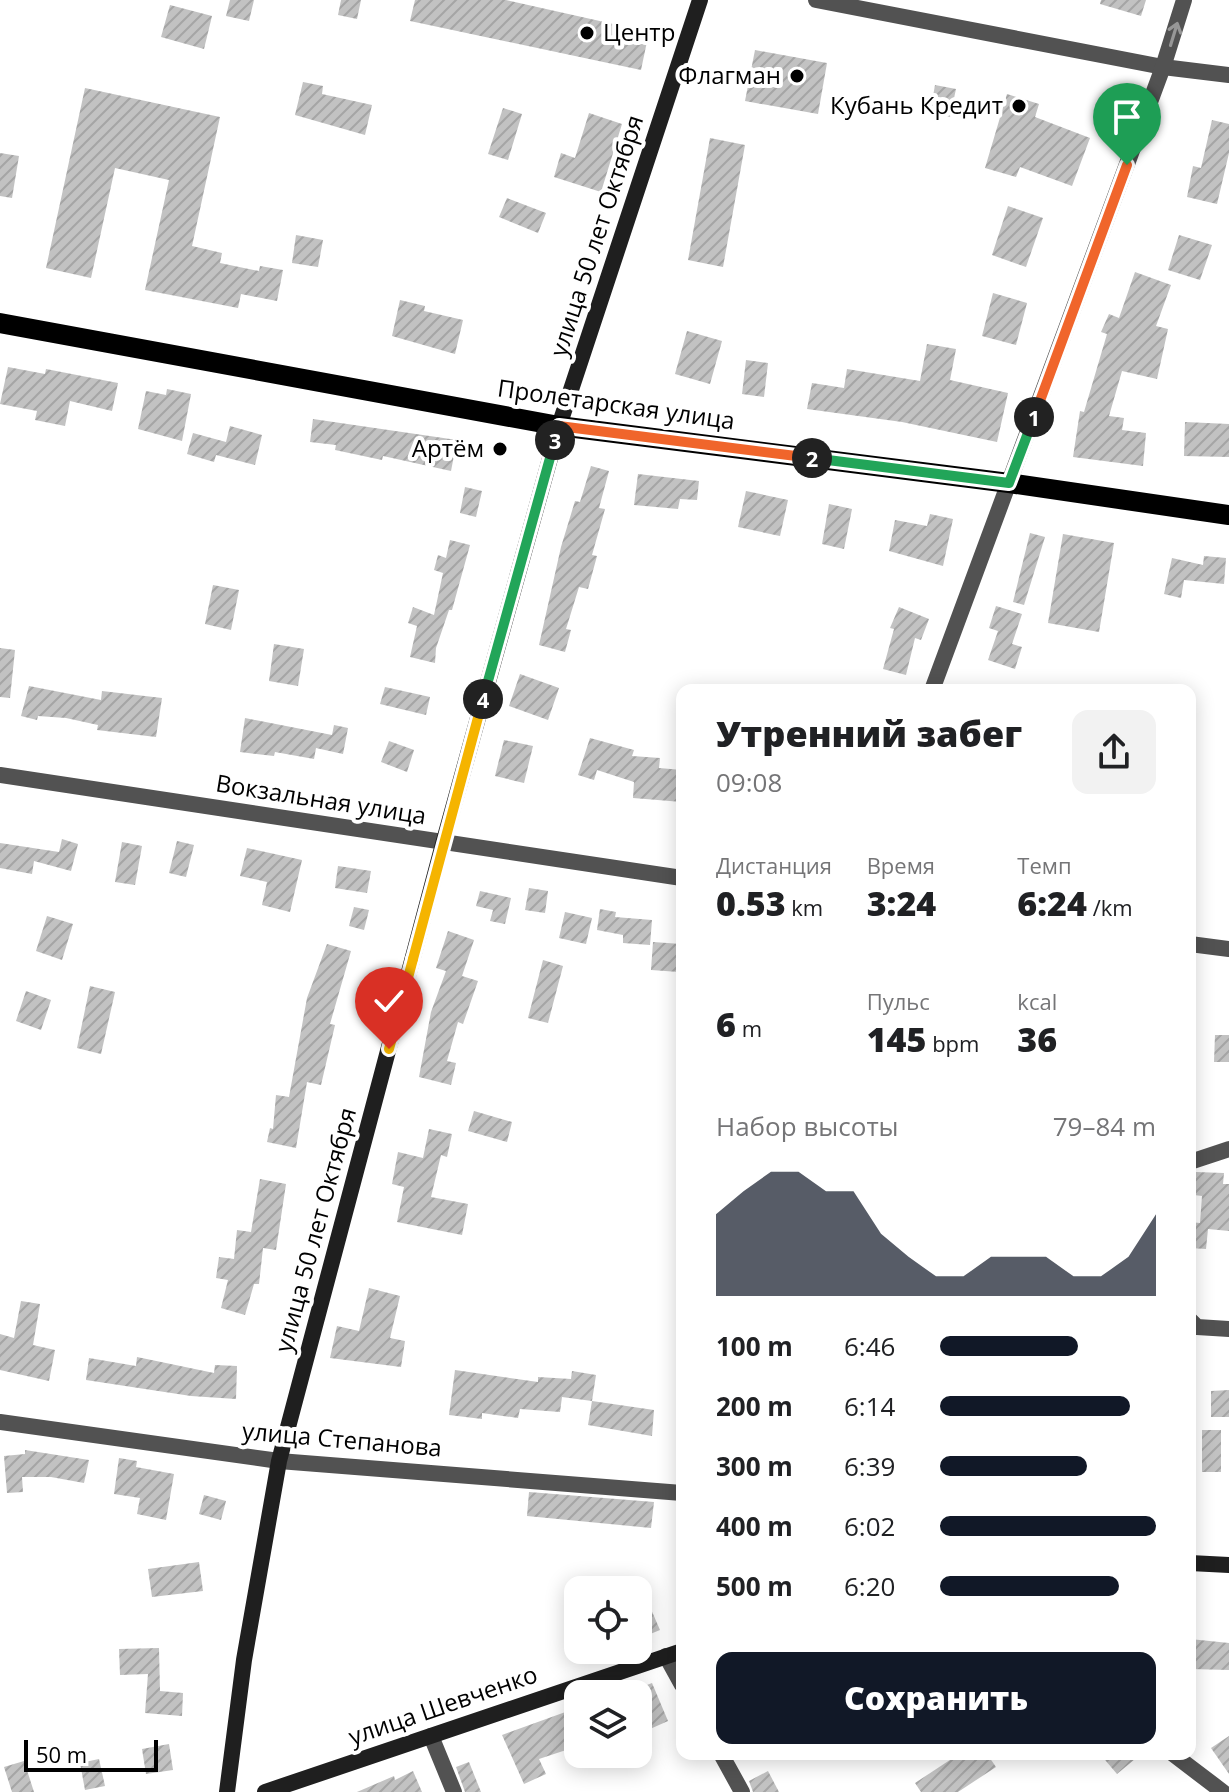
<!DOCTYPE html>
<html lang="ru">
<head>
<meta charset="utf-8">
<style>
	body { margin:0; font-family:"Open Sans",sans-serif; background:#f2f2f2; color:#202124; height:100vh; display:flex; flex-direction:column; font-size:30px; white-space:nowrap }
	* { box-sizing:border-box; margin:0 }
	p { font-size:26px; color:#757577 }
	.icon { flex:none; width:44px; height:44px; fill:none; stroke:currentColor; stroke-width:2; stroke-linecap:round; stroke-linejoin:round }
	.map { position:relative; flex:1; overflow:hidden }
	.drawer { position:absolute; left:676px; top:684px; width:520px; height:1076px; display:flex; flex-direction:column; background:#fff; border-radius:16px; box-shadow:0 4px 20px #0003 }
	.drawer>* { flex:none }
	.controls { position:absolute; left:564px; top:1576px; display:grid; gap:16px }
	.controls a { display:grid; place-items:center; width:88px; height:88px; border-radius:16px; background:#fff; box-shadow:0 4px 20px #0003; font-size:40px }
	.scale { position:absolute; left:24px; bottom:20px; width:134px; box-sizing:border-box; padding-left:8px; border:4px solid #000; border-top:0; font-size:22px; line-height:28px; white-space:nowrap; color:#000; -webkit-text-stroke:6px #fff; paint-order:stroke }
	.pin { position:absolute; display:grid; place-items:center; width:68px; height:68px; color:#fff; margin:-82px -34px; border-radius:50% 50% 50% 0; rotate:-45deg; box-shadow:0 0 8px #0007 }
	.pin .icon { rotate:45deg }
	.km { position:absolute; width:40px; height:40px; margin:-20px; border-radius:50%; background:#222; color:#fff; font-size:22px; line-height:40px; text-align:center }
	.round { display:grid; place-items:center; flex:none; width:84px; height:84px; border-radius:16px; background:#f2f2f2 }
	.summary { display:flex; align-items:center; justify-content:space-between; height:136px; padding:0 40px }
	h1 { font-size:36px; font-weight:800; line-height:60px }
	.stats { display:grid; grid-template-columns:repeat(3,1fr); gap:12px; height:136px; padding:8px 40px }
	.stats div { display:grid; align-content:center }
	.stats b { font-size:34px; font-weight:800 }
	.stats small { font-size:22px; font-weight:400 }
	.stats p { font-size:22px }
	.chart { height:224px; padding:16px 40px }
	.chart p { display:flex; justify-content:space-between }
	.chart svg { width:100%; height:144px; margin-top:8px; fill:#111827; opacity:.7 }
	.cta { display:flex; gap:16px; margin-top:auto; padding:16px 40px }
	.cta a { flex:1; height:92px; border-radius:16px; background:#111827; color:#fff; font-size:32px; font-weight:800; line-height:92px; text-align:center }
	ul { padding:0 40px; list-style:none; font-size:26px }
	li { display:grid; grid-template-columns:128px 96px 1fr; align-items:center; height:60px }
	li i { height:20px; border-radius:10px; background:#111827 }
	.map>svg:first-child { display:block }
	.building { fill:url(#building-hatch) }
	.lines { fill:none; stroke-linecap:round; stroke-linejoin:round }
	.street { stroke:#525252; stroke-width:16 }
	.secondary { stroke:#1f1f1f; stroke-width:16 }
	.primary { stroke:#000; stroke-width:20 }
	.oneway { stroke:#979797 }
	.split-1-casing { stroke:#fff; stroke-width:16 }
	.split-2-casing { stroke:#fff; stroke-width:16 }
	.split-3-casing { stroke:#fff; stroke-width:16 }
	.split-4-casing { stroke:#fff; stroke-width:16 }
	.split-5-casing { stroke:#fff; stroke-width:16 }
	.split-6-casing { stroke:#fff; stroke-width:16 }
	.split-1 { stroke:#f0652b; stroke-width:10 }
	.split-2 { stroke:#22a559; stroke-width:10 }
	.split-3 { stroke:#f0652b; stroke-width:10 }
	.split-4 { stroke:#22a559; stroke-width:10 }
	.split-5 { stroke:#f5b400; stroke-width:10 }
	.split-6 { stroke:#f5b400; stroke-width:10 }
	.poi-dot { fill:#000; stroke:#fff; stroke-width:3 }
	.labels { text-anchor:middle; stroke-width:8; stroke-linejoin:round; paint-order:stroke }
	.poi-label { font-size:24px; fill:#000; stroke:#fff; text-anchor:end }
	.street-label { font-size:24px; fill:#000; stroke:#fff }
</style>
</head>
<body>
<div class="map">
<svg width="1229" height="1792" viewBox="0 0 1229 1792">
	<defs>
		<pattern id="building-hatch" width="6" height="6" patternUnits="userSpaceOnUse" patternTransform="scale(2)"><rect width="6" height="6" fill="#c2c2c2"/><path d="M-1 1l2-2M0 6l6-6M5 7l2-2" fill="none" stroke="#a5a5a5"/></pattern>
	</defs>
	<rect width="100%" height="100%" fill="#fff"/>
	<!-- building -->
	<g class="building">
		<path d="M230,0H254L249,21L226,16Z"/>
		<path d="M341,0H361L357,19L338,15Z"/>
		<path d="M415,0H506L649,32L641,70L410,21Z"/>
		<path d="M1101,0H1146L1141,16L1100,4Z"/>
		<path d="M170,5L212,16L204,49L161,37Z"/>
		<path d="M755,50L827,63L818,114L745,101Z"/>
		<path d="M303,82L323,86L322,94L372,105L365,135L295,115Z"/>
		<path d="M935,85L956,89L950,117L930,113Z"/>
		<path d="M85,88L220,117L192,246L222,253L220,263L259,271L260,266L283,270L277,301L241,294L238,308L145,290L169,180L115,168L91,278L46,268Z"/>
		<path d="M1007,94L1039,104L1035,117L1090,138L1072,186L1020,167L1016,177L985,168Z"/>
		<path d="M503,108L522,114L508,160L488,154Z"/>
		<path d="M589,113L622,124L601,192L554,177L561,153L575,158Z"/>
		<path d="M1212,120L1229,124V153L1217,204L1187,197L1193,166L1201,168Z"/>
		<path d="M710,138L745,145L723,267L688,260Z"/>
		<path d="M0,153L19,156L12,198L0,196Z"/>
		<path d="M507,198L546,213L538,233L499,217Z"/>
		<path d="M1008,206L1043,218L1026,267L992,255Z"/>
		<path d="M296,235L323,240L318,267L292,263Z"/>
		<path d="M1179,235L1212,245L1200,280L1168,270Z"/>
		<path d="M1135,272L1171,285L1156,326L1168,329L1157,379L1122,371L1109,416L1124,418L1122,430L1146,433L1143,466L1073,457L1080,411L1084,412L1107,334L1101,332L1109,314L1119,318Z"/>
		<path d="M993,293L1027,303L1016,345L982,336Z"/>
		<path d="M400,300L425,306L424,311L463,320L455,354L392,336Z"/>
		<path d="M687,331L722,341L710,384L675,374Z"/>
		<path d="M927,344L956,349L950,380L1008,393L997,442L902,422L807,409L812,383L844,388L847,369L920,381Z"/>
		<path d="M746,360L768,363L764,397L742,394Z"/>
		<path d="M8,367L45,374L46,369L118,383L112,411L70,401L65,426L35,420L37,411L0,404Z"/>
		<path d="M167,389L191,394L182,441L138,429L146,391L166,395Z"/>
		<path d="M313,419L457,440L451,471L383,456L382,460L335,450L336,445L310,442Z"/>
		<path d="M1185,422L1229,424V457L1184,456Z"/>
		<path d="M230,426L262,435L255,465L216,455L214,462L187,454L193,433L226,442Z"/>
		<path d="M591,466L609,471L599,508L605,509L592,555L597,556L588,589L579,587L566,629L571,630L565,652L539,645L561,547L575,501L580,502Z"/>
		<path d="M638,474L699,481L697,500L680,499L678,509L634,505Z"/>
		<path d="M465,487L482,491L476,517L460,513Z"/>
		<path d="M746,491L788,500L780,536L738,527Z"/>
		<path d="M829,504L852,509L844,549L822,544Z"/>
		<path d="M930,514L953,519L943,566L889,551L895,520L927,526Z"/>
		<path d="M1030,533L1045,537L1024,605L1013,602Z"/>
		<path d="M1063,534L1114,543L1099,632L1048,623Z"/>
		<path d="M450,540L470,545L452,610H449L436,648L435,663L410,657L417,626L408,623L413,607L434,615L443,573L434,570L438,555L446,558Z"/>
		<path d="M1204,556L1226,558L1224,584L1184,580L1181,598L1164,594L1172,558L1203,565Z"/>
		<path d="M213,585L239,590L231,630L205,624Z"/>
		<path d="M996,606L1022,614L1012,644L1022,647L1015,669L988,660L998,631L989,628Z"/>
		<path d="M899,607L929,619L921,640L915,638L906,675L883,669L894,629L890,628Z"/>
		<path d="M274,644L304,649L298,686L269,681Z"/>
		<path d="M0,648L15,650L10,698L0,697Z"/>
		<path d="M520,674L559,688L548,720L509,706Z"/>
		<path d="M29,686L101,700L102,691L162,698L156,737L97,730L98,725L66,718L38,716L37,720L21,716Z"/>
		<path d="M385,687L430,697L426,715L380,704Z"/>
		<path d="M245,718L332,735L334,725L348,728L343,754L316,748L314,759L275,752L274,756L240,752Z"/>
		<path d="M590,738L634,750L632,756L660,758L659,768L682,770V802L633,798L634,782L597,770L594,780L578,775Z"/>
		<path d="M504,740L533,746L524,783L495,776Z"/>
		<path d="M389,741L414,750L407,772L381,762Z"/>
		<path d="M62,839L78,844L71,871L34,861L32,874L0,868V843L59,852Z"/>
		<path d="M177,841L194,845L186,877L169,873Z"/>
		<path d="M122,842L142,846L135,885L115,882Z"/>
		<path d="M247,848L302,860L290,912L262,905L267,882L240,876Z"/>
		<path d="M338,866L371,871L367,893L335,888Z"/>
		<path d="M529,888L548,891L545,913L525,910Z"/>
		<path d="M480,891L511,898L505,924L490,921L493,910L476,906Z"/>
		<path d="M354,907L369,910L364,930L349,926Z"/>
		<path d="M600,909L616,912L615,917L652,920L650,945L623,943V935L597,930Z"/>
		<path d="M565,912L592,918L586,944L559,938Z"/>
		<path d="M47,916L73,924L62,960L36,951Z"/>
		<path d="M448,931L474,940L462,976L478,981L463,1024L458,1022L447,1061L456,1063L451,1085L419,1077L431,1012L446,971L436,968Z"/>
		<path d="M653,942L681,944L679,972L651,970Z"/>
		<path d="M327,944L351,951L330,1024L335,1025L321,1085L307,1082L296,1148L267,1142L270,1128L273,1129L276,1095L289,1097L307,998Z"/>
		<path d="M543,960L563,966L548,1023L528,1018Z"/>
		<path d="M90,986L115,992L101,1054L77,1048Z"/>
		<path d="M26,991L51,1000L41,1030L16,1021Z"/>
		<path d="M1215,1035H1229V1062H1214Z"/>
		<path d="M474,1111L512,1122L507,1142L468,1131Z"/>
		<path d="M429,1129L452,1134L447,1157L441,1155L431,1197L468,1204L462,1235L397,1222L404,1187L392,1184L398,1152L423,1158Z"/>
		<path d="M1196,1172L1224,1173L1223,1184H1229V1231L1208,1229L1206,1249L1190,1248V1222L1200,1223L1202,1196L1194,1195Z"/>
		<path d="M260,1179L286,1184L276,1250L263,1248L259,1284H254L245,1315L221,1308L228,1280L216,1278L219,1257L234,1259L237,1230L251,1232Z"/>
		<path d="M369,1288L400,1296L390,1338L405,1341L401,1367L330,1358L337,1326L359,1331Z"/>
		<path d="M21,1301L40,1304L33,1345L55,1350L49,1381L0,1370V1334L14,1338Z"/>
		<path d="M137,1357L214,1373L215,1365L237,1366L236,1399L191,1396L86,1380L89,1358L136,1366Z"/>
		<path d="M455,1370L538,1382V1377L571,1379L572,1371L596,1375L592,1401L654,1410L652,1436L588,1425L592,1401L562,1397L560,1412L520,1409L518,1418L482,1413V1419L449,1415Z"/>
		<path d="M1229,1390V1417H1211V1391Z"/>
		<rect x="1202" y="1430" width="19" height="42"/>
		<path d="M25,1450L89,1460L84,1483L51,1477H22L23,1492L7,1493L4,1456L25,1454Z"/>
		<path d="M119,1458L137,1461L136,1467L174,1474L166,1520L137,1514L140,1498L114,1494Z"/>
		<path d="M529,1492L654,1502L651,1528L527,1516Z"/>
		<path d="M204,1495L226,1501L221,1520L199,1514Z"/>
		<path d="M199,1562L203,1591L152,1597L148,1569Z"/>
		<path d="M650,1607L660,1630L638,1639V1612Z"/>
		<path d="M1190,1639L1229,1643V1670L1190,1669Z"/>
		<path d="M159,1648L160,1691L183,1693L182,1716L145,1713L148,1674L120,1675L119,1649Z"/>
		<path d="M652,1683L668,1721L650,1729L634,1690Z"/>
		<path d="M571,1710L578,1729V1746L539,1759L546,1774L524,1784L502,1735Z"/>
		<path d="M1229,1736V1774L1211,1748Z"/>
		<path d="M169,1744L173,1770L146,1774L142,1749Z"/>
		<path d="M959,1754H987L996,1767L958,1792H921L915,1783Z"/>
		<path d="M1100,1754H1141L1117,1774Z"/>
		<path d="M99,1759L105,1786L85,1790L80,1763Z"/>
		<path d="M24,1761L34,1792H12L4,1767Z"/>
		<path d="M469,1762L481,1792H465L456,1767Z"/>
		<path d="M413,1771L422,1792H357L394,1776L395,1780Z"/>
		<path d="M768,1771L779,1792H753L749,1781Z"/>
	</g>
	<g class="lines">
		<!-- street -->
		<g class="street">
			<path d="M816,0L1163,67L1229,75"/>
			<path d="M932,690L1163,67L1184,0"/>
			<path d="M0,775L682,878"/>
			<path d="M1190,944L1229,949"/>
			<path d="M1190,1162L1229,1149"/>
			<path d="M1190,1320L1197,1327L1229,1329"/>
			<path d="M0,1422L279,1461L682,1493"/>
			<path d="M666,1656L682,1685"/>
			<path d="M431,1736L454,1792"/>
			<path d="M721,1754L742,1792"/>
			<path d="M1173,1754L1223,1792"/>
		</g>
		<!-- secondary -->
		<g class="secondary">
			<path d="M1190,1563L1229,1565"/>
			<path d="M227,1792L244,1660L279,1461L443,844L559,426L700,0"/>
			<path d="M265,1792L682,1651"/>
		</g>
		<!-- primary -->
		<path class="primary" d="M0,323L559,426L1009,483L1229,515"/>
	</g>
	<!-- one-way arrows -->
	<defs><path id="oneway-shaft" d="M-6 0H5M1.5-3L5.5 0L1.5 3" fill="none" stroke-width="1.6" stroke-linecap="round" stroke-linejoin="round" transform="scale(2)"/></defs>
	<use class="oneway" href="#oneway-shaft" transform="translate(1174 34) rotate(-73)"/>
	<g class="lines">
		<defs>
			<path id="split-1" d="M1034,417L1127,165"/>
			<path id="split-2" d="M812,458L1009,483L1034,417"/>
			<path id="split-3" d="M555,440L559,426L812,458"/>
			<path id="split-4" d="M483,699L555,440"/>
			<path id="split-5" d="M413,959L483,699"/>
			<path id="split-6" d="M389,1049L413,959"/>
		</defs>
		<!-- split-1 casing -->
		<use href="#split-1" class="split-1-casing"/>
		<!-- split-2 casing -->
		<use href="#split-2" class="split-2-casing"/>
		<!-- split-3 casing -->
		<use href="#split-3" class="split-3-casing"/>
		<!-- split-4 casing -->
		<use href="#split-4" class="split-4-casing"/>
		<!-- split-5 casing -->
		<use href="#split-5" class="split-5-casing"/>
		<!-- split-6 casing -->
		<use href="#split-6" class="split-6-casing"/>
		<!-- split-1 -->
		<use href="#split-1" class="split-1"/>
		<!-- split-2 -->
		<use href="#split-2" class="split-2"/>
		<!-- split-3 -->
		<use href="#split-3" class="split-3"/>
		<!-- split-4 -->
		<use href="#split-4" class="split-4"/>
		<!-- split-5 -->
		<use href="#split-5" class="split-5"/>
		<!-- split-6 -->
		<use href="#split-6" class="split-6"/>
	</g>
	<!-- markers -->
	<g class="poi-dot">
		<circle cx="587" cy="33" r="8"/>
		<circle cx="797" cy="76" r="8"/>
		<circle cx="1019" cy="106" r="8"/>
		<circle cx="500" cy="449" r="8"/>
	</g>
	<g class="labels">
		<!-- poi labels -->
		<g class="poi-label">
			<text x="603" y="41" text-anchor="start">Центр</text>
			<text x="781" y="84">Флагман</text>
			<text x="1003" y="114">Кубань Кредит</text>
			<text x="484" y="457">Артём</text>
		</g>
		<!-- street labels -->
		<g class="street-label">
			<text transform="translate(597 236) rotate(-72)" y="8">улица 50 лет Октября</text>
			<text transform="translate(616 405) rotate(8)" y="8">Пролетарская улица</text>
			<text transform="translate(321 800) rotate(9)" y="8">Вокзальная улица</text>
			<text transform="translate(316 1230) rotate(-75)" y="8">улица 50 лет Октября</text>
			<text transform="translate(342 1440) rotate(5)" y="8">улица Степанова</text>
			<text transform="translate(443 1706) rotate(-19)" y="8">улица Шевченко</text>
		</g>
	</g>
</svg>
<div class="controls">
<a><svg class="icon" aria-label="locate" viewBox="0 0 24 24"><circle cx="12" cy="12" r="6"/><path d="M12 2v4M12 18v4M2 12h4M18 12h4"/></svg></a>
<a><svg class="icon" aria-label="layers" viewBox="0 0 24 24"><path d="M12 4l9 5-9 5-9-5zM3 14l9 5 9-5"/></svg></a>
</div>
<div class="scale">50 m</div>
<div class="pin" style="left:1127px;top:165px;background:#1e9e55"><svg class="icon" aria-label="arrive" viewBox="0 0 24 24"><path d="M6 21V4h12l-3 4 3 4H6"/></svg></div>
<div class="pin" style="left:389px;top:1049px;background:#d93025"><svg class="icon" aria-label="check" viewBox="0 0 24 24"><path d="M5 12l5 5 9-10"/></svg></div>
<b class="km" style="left:1034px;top:417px">1</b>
<b class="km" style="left:812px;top:458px">2</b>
<b class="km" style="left:555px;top:440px">3</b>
<b class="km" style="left:483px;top:699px">4</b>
<section class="drawer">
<div class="summary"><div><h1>Утренний забег</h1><p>09:08</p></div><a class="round"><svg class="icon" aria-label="share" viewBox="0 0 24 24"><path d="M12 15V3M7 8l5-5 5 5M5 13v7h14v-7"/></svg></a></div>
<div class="stats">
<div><p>Дистанция</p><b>0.53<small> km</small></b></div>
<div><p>Время</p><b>3:24</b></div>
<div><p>Темп</p><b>6:24<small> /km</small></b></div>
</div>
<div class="stats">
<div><b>6<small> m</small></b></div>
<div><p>Пульс</p><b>145<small> bpm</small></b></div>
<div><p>kcal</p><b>36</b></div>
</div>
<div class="chart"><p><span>Набор высоты</span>79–84 m</p>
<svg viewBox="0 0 160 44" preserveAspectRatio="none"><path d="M0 44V19L10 12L20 6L30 6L40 12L50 12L60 25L70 32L80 38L90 38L100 32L110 32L120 32L130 38L140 38L150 32L160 19V44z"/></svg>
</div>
<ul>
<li><b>100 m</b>6:46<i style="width:64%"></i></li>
<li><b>200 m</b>6:14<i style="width:88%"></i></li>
<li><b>300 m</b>6:39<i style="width:68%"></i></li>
<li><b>400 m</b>6:02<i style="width:100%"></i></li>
<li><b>500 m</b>6:20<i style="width:83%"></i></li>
</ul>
<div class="cta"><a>Сохранить</a></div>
</section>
</div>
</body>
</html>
